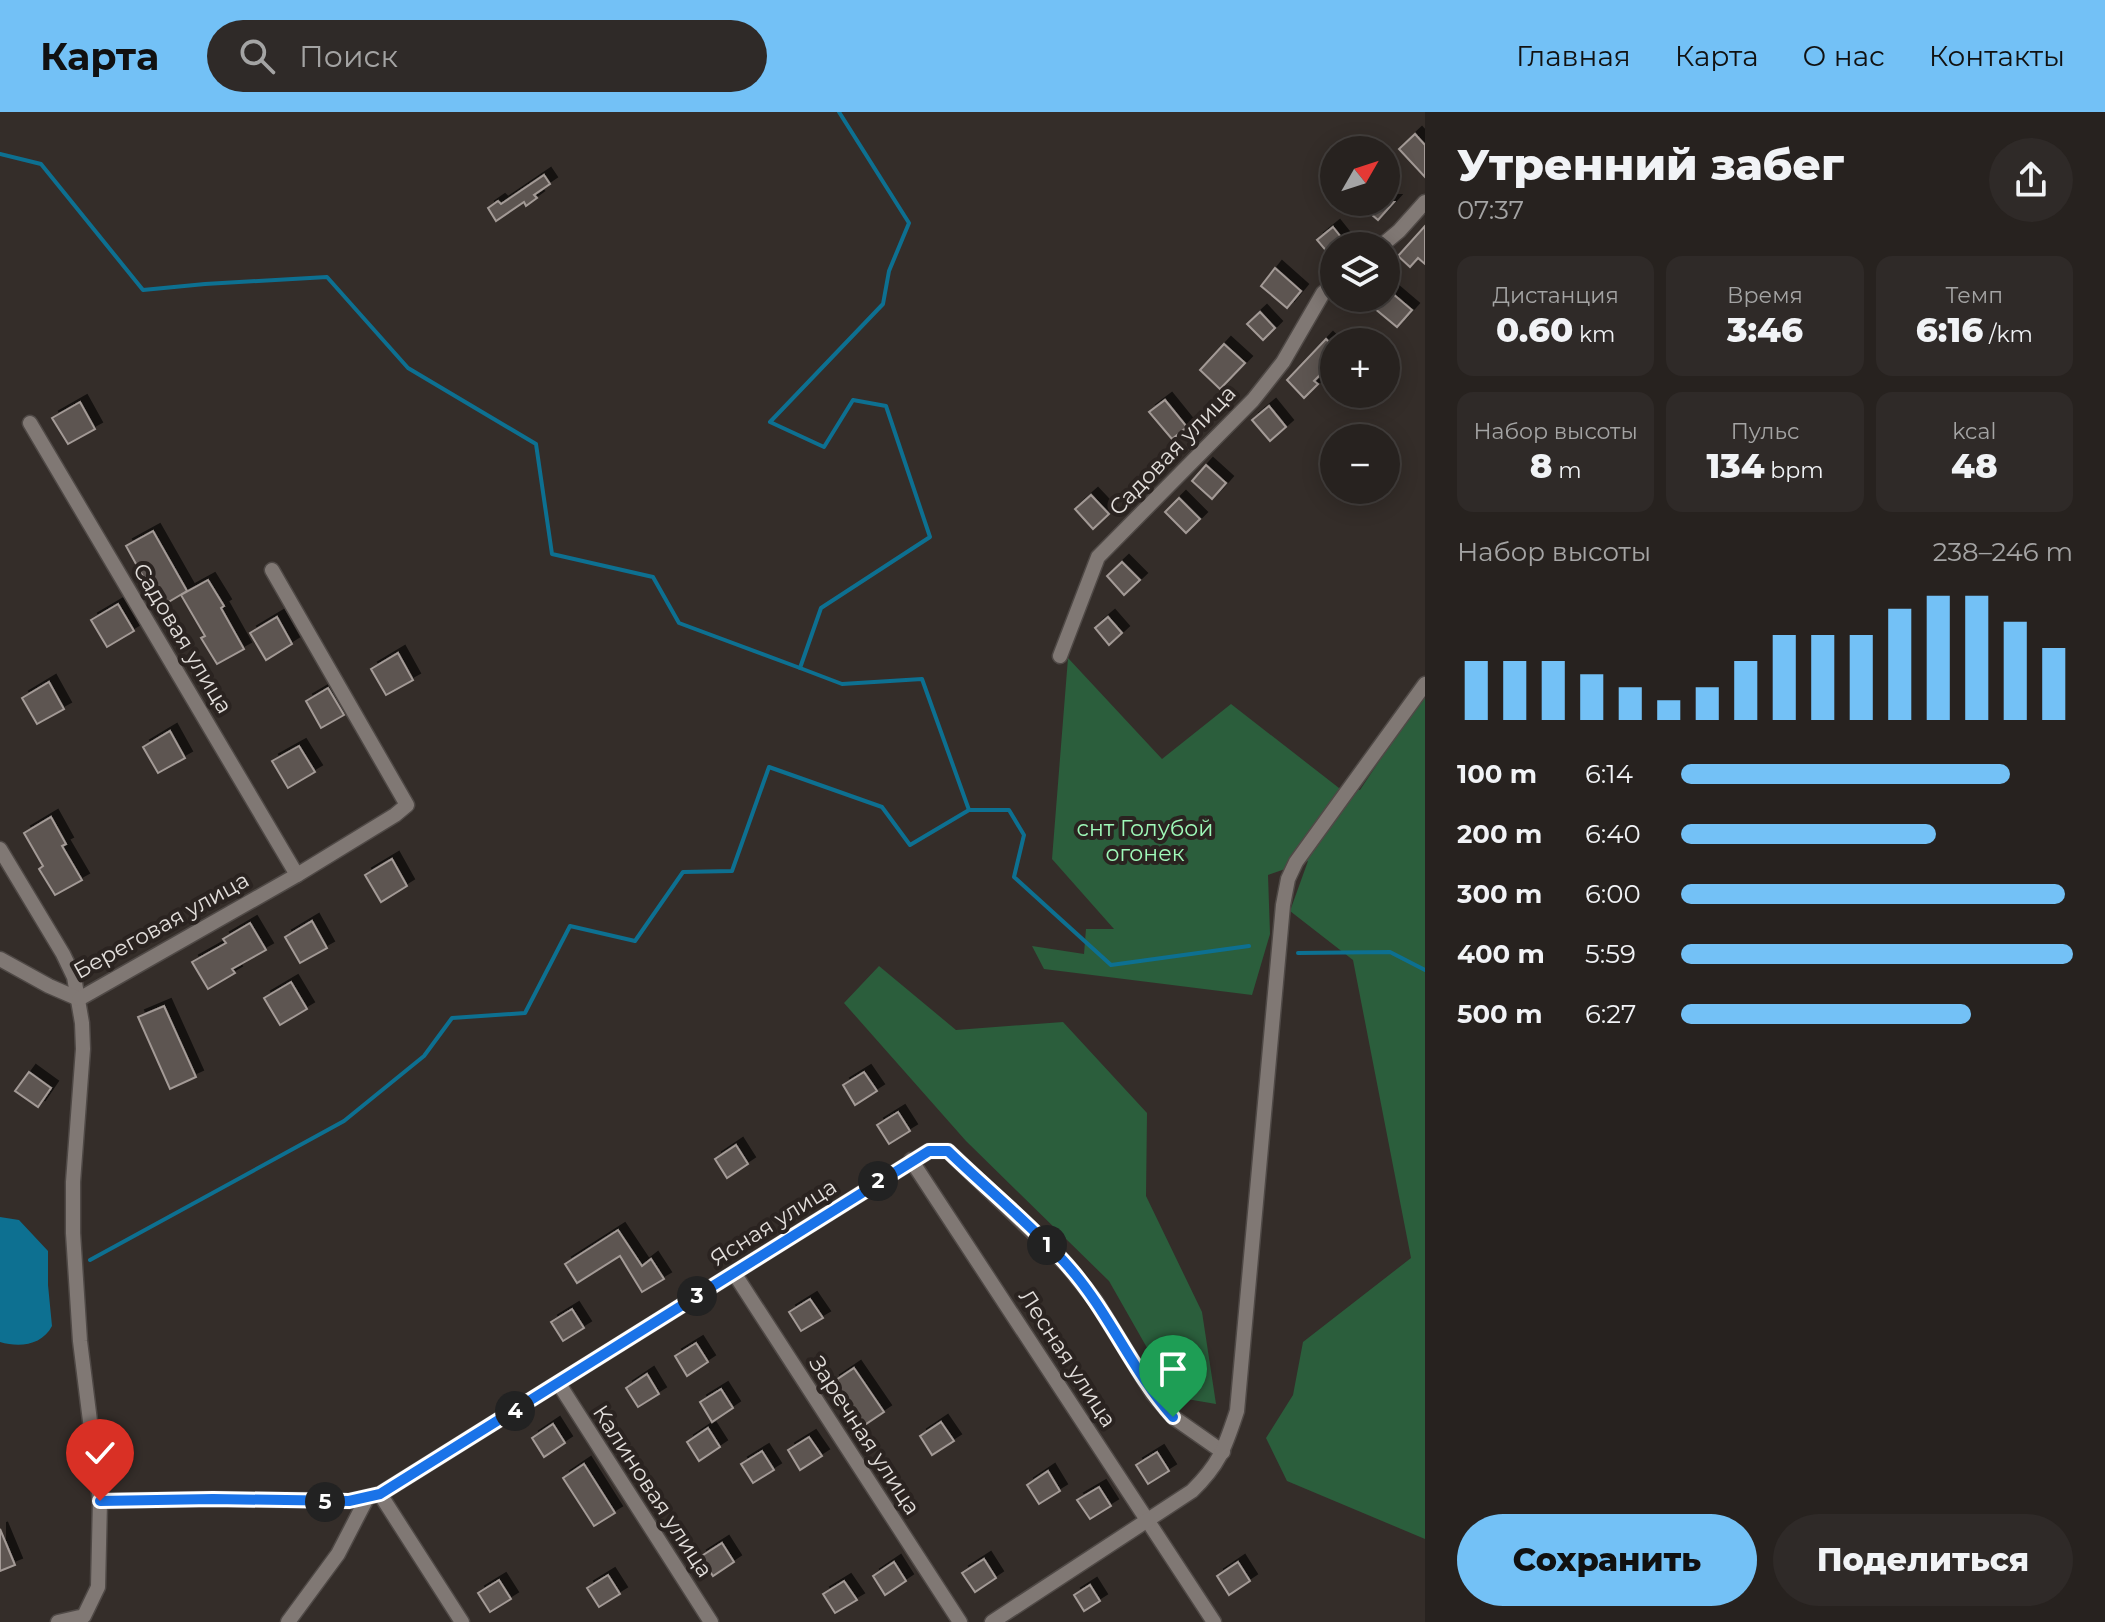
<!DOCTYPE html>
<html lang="ru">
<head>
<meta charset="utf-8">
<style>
	body { margin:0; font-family:Montserrat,sans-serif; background:#2f2a28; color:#f1f3f6; height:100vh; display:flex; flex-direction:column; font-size:30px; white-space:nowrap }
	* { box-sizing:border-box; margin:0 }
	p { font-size:26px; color:#a4a4a4 }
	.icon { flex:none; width:44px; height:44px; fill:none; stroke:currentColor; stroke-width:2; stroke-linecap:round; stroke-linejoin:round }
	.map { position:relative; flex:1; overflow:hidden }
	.panel { display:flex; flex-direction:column; background:#27221f; width:680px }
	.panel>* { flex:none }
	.needle { width:52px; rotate:51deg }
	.buttons { position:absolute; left:1320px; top:24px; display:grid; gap:16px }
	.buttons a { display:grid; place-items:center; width:80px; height:80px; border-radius:50%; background:#27221f; box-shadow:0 4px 20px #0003,0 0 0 2px #433f3d; font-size:40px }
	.pin { position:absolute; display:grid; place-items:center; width:68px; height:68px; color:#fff; margin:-82px -34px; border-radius:50% 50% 50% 0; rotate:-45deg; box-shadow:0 0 8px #0007 }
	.pin .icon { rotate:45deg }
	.km { position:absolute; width:40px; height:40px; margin:-20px; border-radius:50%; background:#222; color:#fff; font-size:22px; line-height:40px; text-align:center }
	.round { display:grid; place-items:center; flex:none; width:84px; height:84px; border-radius:42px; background:#2f2a28 }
	.head { display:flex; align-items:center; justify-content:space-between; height:136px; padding:0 32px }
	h1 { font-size:44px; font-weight:800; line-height:60px }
	.figures { display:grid; grid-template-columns:repeat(3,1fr); gap:12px; height:136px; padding:8px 32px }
	.figures div { display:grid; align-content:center; border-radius:16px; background:#2f2a28; text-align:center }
	.figures b { font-size:34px; font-weight:800 }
	.figures small { font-size:22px; font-weight:400 }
	.figures p { font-size:22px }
	.chart { height:224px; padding:16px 32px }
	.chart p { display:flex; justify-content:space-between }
	.chart svg { width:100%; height:144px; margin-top:8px; stroke:#73c1f6; stroke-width:6 }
	.action { display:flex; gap:16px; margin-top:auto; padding:16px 32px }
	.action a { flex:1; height:92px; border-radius:48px; background:#73c1f6; color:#111; font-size:32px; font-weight:800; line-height:92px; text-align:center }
	.action a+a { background:#2f2a28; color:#f1f3f6 }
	ul { padding:0 32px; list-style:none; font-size:26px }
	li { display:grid; grid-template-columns:128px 96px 1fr; align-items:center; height:60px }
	li i { height:20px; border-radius:10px; background:#73c1f6 }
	header { display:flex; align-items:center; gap:48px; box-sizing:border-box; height:112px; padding:0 40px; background:#73c1f6; color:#111 }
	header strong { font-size:38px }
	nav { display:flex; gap:44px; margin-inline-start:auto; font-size:28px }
	.search { width:560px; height:72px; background:#2f2a28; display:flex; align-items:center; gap:20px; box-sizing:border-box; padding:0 28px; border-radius:44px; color:#a4a4a4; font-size:30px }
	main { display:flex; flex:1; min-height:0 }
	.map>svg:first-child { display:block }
	.green { fill:#2b5e3c }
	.water { fill:#0d7091 }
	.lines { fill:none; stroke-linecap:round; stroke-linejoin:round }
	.stream { stroke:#0d7091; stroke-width:4 }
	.building { fill:#5d5551; stroke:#a39a96; stroke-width:2; filter:url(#shadow) }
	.minor-casing { stroke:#4f4946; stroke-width:17 }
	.minor { stroke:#807874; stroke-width:14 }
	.route-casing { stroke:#fff; stroke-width:16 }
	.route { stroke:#1a73e8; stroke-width:10 }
	.labels { text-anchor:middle; stroke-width:8; stroke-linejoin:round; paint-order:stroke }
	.street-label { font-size:22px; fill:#e2dedb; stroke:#2a2320 }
	.park-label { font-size:22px; fill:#9ffab9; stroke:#2a2320 }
</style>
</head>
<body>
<header>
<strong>Карта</strong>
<div class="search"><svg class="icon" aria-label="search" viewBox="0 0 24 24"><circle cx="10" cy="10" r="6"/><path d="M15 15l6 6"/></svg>Поиск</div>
<nav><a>Главная</a><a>Карта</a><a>О нас</a><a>Контакты</a></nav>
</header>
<main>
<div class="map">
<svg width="1425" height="1510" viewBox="0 0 1425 1510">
	<defs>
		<filter id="shadow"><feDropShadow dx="7" dy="-7" stdDeviation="0" flood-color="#0009"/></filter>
	</defs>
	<rect width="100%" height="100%" fill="#342d29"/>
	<!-- green -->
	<g class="green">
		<path d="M1068,546L1162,647L1231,592L1339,676L1360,678L1425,580V1427L1287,1369L1266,1326L1293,1283L1303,1230L1411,1146L1353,848L1290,799L1308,749L1268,763L1270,822L1252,883L1044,857L1032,834L1084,842L1086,817H1114L1052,747Z"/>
		<path d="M879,854L956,918L1063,910L1147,1001L1146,1084L1202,1200L1216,1292L1175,1285L1109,1169L966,1029L844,891Z"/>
	</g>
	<!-- water -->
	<path class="water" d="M0,1105L19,1108L48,1139V1173L52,1214C42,1233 20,1236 0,1230Z"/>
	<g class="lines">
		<!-- stream -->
		<g class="stream">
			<path d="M839,0L909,111L889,159L883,192L770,310L824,335L853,288L886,294L930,425L821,496L800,556L842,572L922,567L969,698H1009L1024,723L1014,765L1111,853L1249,834"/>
			<path d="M0,42L41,52L143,178L205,172L327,165L408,256L536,332L552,442L653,465L679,511L800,556"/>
			<path d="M1298,841L1390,840L1425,858"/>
			<path d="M90,1148L344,1009L424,944L452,906L525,901L570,814L635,829L683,760L732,759L769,655L882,695L910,733L969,698"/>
		</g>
	</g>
	<!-- building -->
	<g class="building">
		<path d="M1415,22L1425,33V65L1399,37Z"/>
		<path d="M544,63L550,72L534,83L537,86L526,94L524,90L496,109L488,96L498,89L501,92Z"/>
		<path d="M1357,90H1394L1378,108Z"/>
		<path d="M1425,114V152L1418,146L1410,155L1398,144Z"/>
		<path d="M1333,115L1348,134H1334V148L1317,128Z"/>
		<path d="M1275,156L1301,179L1287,196L1261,174Z"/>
		<path d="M1386,176L1412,198L1397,215L1362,186H1386Z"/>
		<path d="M1260,200L1275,216L1263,228L1247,212Z"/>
		<path d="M1326,227L1334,235V249L1314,269L1318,272L1304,286L1287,268Z"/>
		<path d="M1224,232L1245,251L1220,277L1200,258Z"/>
		<path d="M1165,288L1187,315L1172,327L1149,300Z"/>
		<path d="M80,290L95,317L68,332L52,306Z"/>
		<path d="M1269,294L1286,315L1270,329L1252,308Z"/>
		<path d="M1206,353L1226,371L1212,387L1192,369Z"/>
		<path d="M1091,383L1109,402L1093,417L1075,397Z"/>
		<path d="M1179,386L1200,407L1186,421L1165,400Z"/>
		<path d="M153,419L187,479L160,495L126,434Z"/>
		<path d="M1122,450L1140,468L1124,483L1107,464Z"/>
		<path d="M208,468L224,494L221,496L244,537L217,552L201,526L205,524L181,483Z"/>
		<path d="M118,492L134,519L107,535L91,508Z"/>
		<path d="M277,505L292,532L266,548L250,521Z"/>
		<path d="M1108,505L1122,521L1109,533L1095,516Z"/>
		<path d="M398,541L413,568L386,583L371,557Z"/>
		<path d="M49,570L64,597L37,612L22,586Z"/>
		<path d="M328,576L344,603L321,616L306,589Z"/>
		<path d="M170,619L185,646L158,661L143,635Z"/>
		<path d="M299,634L315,660L288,676L272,649Z"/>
		<path d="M51,705L66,732L62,734L82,768L55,783L39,757L43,754L24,721Z"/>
		<path d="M392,747L407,774L381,790L365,763Z"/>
		<path d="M312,809L327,836L300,851L285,825Z"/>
		<path d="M250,811L266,838L232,857L235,861L208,877L192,850L226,831L223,827Z"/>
		<path d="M291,870L307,897L280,913L264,886Z"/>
		<path d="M164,894L196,965L170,977L138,905Z"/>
		<path d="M29,960L51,976L38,995L15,979Z"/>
		<path d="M864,960L877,979L855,993L843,973Z"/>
		<path d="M898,1000L910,1019L889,1032L877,1013Z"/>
		<path d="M736,1033L748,1052L727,1066L715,1047Z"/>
		<path d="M618,1118L642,1154L651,1147L664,1167L642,1180L620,1144L577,1171L565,1152Z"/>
		<path d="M810,1187L823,1206L801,1219L789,1200Z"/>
		<path d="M572,1197L584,1216L563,1229L551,1210Z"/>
		<path d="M696,1231L708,1250L687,1264L675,1244Z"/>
		<path d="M854,1256L884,1300L863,1314L833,1270Z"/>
		<path d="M647,1262L659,1282L638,1295L626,1276Z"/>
		<path d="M721,1277L733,1296L712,1310L700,1290Z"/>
		<path d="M941,1310L954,1329L932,1343L920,1324Z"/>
		<path d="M553,1312L565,1331L544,1345L532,1326Z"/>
		<path d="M708,1316L720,1335L699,1349L687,1330Z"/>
		<path d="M809,1325L822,1344L800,1358L788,1338Z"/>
		<path d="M762,1339L774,1358L753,1371L741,1352Z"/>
		<path d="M1157,1340L1169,1359L1148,1372L1136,1353Z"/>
		<path d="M584,1352L615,1401L594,1414L563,1366Z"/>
		<path d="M1048,1359L1060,1379L1039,1392L1027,1373Z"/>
		<path d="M1099,1375L1111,1394L1090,1407L1077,1388Z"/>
		<path d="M0,1417L15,1453L0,1459Z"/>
		<path d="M722,1431L734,1450L713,1464L700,1445Z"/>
		<path d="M984,1447L996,1466L975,1480L962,1461Z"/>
		<path d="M894,1450L906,1469L885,1483L873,1464Z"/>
		<path d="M1238,1450L1250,1469L1229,1483L1217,1464Z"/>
		<path d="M608,1463L620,1482L599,1495L587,1476Z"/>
		<path d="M499,1468L511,1487L490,1500L478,1481Z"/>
		<path d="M844,1469L857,1488L835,1501L823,1482Z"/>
		<path d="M1090,1473L1100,1489L1084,1499L1074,1483Z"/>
	</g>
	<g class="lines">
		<defs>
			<g id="minor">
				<path d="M1381,134L1399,119L1425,90"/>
				<path d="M30,311L297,763"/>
				<path d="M1060,544L1098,445L1253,288L1283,250L1323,181L1334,172"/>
				<path d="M0,737L63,842L74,865L82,911L83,937L73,1070V1121L80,1229L100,1389L98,1475L84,1504L58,1510"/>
				<path d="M0,847L49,874L79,887"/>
				<path d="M79,887L297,763L395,703L407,693L272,458"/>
				<path d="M911,1048L1214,1510"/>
				<path d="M734,1161L960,1510"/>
				<path d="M559,1272L711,1510"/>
				<path d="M380,1382L462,1510"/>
				<path d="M100,1389L213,1387L349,1389L380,1382L929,1039H948L1067,1153L1095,1188L1153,1282L1173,1305L1223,1340"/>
				<path d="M288,1510L338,1442L367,1386"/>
				<path d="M992,1510L1192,1379C1220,1352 1225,1335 1237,1299L1283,793L1288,767L1296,750L1425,572"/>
			</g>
		</defs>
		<!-- minor casing -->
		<use href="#minor" class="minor-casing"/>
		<!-- minor -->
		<use href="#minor" class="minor"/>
	</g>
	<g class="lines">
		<defs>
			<path id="route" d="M100,1389L213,1387L349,1389L380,1382L929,1039H948C986,1076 1034,1115 1068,1154C1109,1200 1132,1259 1173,1305"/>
		</defs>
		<!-- route casing -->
		<use href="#route" class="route-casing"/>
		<!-- route -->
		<use href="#route" class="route"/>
	</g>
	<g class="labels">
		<!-- street labels -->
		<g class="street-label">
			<text transform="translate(1172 338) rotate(-46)" y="8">Садовая улица</text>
			<text transform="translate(183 526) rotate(59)" y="8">Садовая улица</text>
			<text transform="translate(161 813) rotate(-29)" y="8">Береговая улица</text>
			<text transform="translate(773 1110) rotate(-32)" y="8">Ясная улица</text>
			<text transform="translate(1068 1246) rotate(57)" y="8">Лесная улица</text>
			<text transform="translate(865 1323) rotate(57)" y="8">Заречная улица</text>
			<text transform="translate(653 1379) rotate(57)" y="8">Калиновая улица</text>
		</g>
		<!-- park labels -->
		<g class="park-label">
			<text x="1145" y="724">снт Голубой<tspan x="1145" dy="25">огонек</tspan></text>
		</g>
	</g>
</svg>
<div class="buttons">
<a><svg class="needle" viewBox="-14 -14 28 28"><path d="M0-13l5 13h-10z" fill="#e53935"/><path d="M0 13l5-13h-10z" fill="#a4a4a4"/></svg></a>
<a><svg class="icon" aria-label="layers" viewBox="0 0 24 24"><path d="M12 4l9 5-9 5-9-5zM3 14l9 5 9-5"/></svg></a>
<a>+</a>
<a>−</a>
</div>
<div class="pin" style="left:1173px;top:1305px;background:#1e9e55"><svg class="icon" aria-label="arrive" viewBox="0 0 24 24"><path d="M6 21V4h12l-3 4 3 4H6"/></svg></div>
<div class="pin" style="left:100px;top:1389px;background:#d93025"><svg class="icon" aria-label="check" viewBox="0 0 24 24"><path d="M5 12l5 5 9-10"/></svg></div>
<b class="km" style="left:1047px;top:1133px">1</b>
<b class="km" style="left:878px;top:1069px">2</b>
<b class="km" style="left:697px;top:1184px">3</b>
<b class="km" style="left:515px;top:1299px">4</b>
<b class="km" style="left:325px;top:1390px">5</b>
</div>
<section class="panel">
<div class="head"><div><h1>Утренний забег</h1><p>07:37</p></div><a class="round"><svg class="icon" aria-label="share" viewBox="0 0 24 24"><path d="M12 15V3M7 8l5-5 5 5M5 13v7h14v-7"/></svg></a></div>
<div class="figures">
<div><p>Дистанция</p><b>0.60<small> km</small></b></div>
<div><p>Время</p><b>3:46</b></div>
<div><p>Темп</p><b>6:16<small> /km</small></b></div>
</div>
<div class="figures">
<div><p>Набор высоты</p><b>8<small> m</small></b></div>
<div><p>Пульс</p><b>134<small> bpm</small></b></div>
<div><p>kcal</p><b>48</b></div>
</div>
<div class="chart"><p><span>Набор высоты</span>238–246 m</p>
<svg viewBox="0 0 160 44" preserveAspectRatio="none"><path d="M5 44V26M15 44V26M25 44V26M35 44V30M45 44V34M55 44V38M65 44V34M75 44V26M85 44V18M95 44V18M105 44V18M115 44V10M125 44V6M135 44V6M145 44V14M155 44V22"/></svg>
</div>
<ul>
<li><b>100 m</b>6:14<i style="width:84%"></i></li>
<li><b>200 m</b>6:40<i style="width:65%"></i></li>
<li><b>300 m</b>6:00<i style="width:98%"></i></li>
<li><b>400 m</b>5:59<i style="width:100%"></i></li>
<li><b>500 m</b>6:27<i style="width:74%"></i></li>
</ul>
<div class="action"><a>Сохранить</a><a>Поделиться</a></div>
</section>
</main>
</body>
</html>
